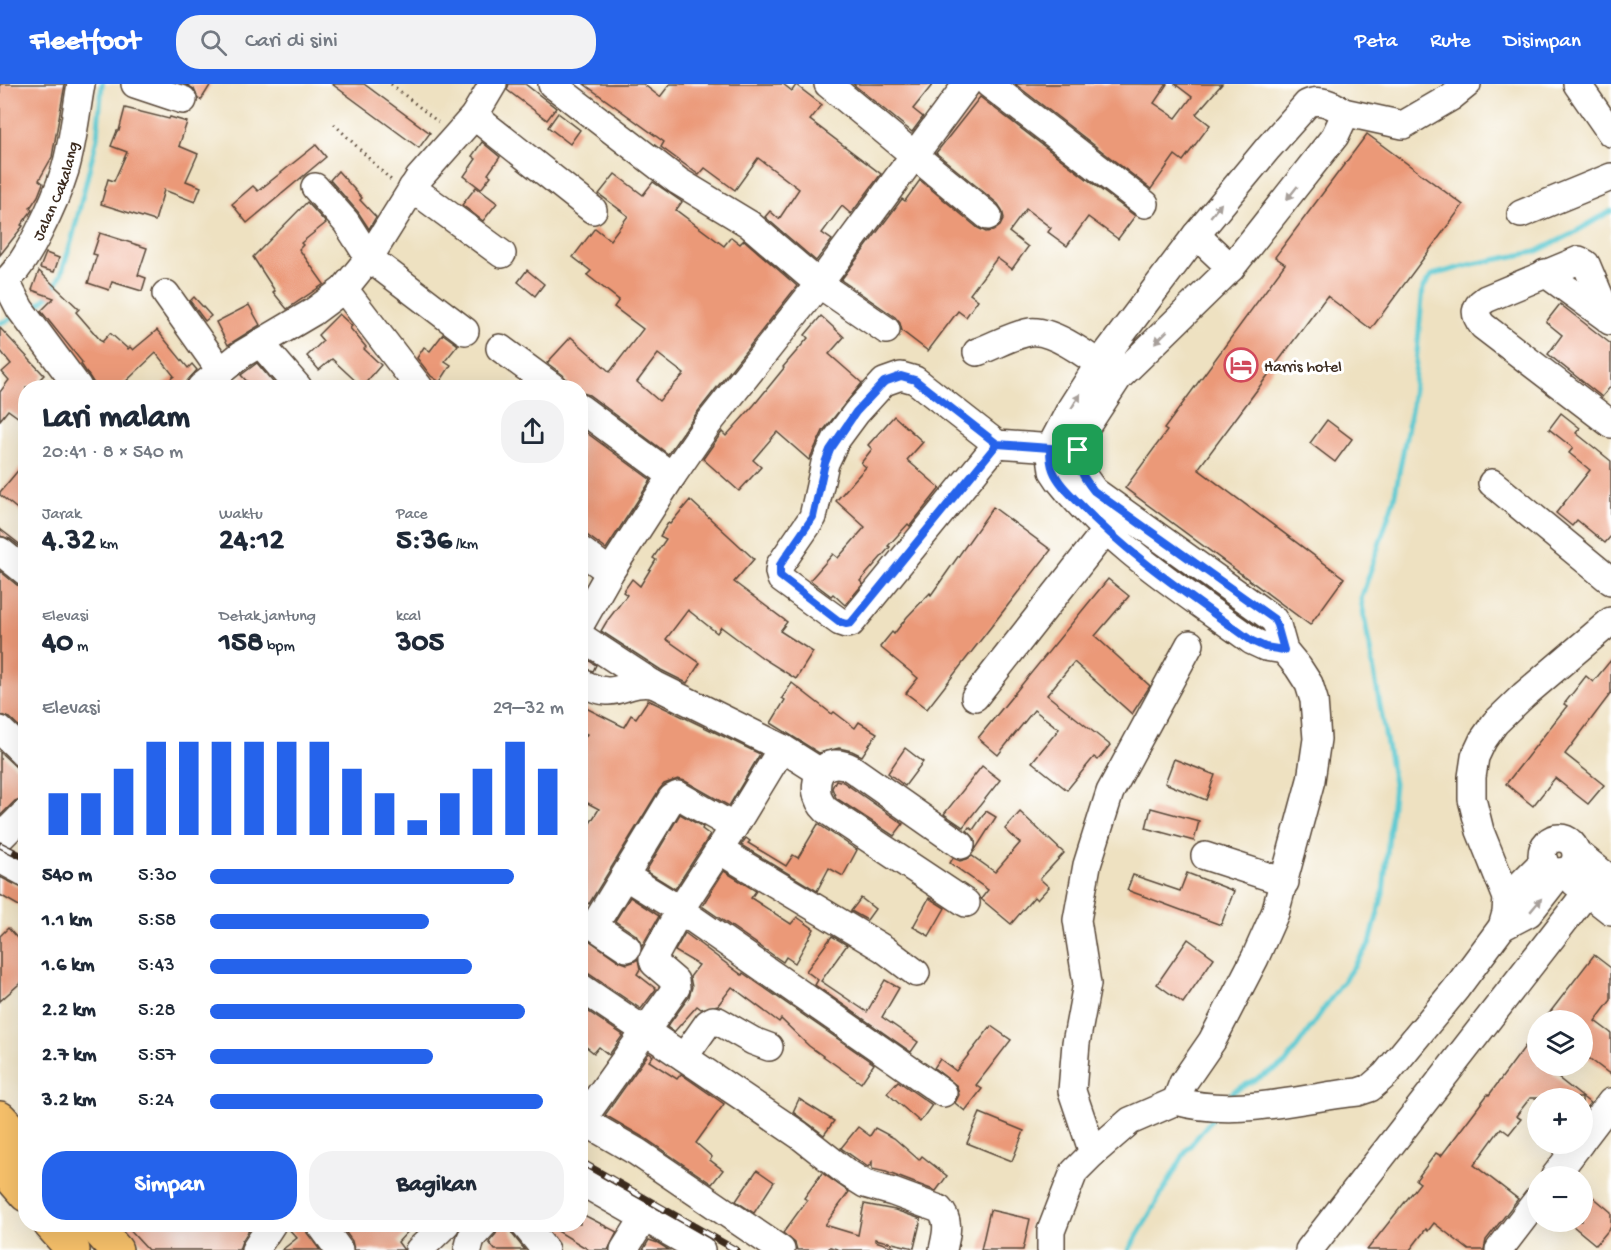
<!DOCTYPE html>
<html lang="id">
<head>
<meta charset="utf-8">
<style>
	body { margin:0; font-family:"Gochi Hand",sans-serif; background:#f2f2f3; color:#1f2937; height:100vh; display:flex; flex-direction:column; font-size:22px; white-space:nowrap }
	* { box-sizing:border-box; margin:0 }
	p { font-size:20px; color:#747a83 }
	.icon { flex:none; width:33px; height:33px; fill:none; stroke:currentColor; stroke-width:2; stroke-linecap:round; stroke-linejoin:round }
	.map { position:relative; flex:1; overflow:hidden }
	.drawer { position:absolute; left:18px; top:296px; width:570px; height:852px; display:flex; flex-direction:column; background:#fff; border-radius:24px; box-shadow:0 6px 24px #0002 }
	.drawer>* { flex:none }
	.fabs { position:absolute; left:1527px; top:926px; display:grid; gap:12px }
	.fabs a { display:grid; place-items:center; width:66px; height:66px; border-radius:50%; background:#fff; box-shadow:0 6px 24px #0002; font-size:30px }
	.pin { position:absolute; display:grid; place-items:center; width:51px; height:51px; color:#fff; margin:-26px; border-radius:12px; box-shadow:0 3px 9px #0006 }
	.round { display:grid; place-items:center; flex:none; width:63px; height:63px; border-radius:24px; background:#f2f2f3 }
	.head { display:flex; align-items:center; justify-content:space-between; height:102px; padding:0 24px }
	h1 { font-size:33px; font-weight:800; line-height:45px }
	.stats { display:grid; grid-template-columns:repeat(3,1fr); gap:9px; height:102px; padding:6px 24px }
	.stats div { display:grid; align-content:center }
	.stats b { font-size:30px; font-weight:800 }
	.stats small { font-size:16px; font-weight:400 }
	.stats p { font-size:16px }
	.chart { height:168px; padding:12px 24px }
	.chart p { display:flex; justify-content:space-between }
	.chart svg { width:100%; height:108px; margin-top:6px; stroke:#2563eb; stroke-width:6 }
	.cta { display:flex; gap:12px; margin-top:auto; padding:12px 24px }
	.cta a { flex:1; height:69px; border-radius:24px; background:#2563eb; color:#fff; font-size:24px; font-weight:800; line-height:69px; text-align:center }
	.cta a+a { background:#f2f2f3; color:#1f2937 }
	ul { padding:0 24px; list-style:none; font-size:20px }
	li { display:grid; grid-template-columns:96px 72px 1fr; align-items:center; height:45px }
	li i { height:15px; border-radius:8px; background:#2563eb }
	header { display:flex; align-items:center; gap:36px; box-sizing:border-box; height:84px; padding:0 30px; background:#2563eb; color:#fff }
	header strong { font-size:28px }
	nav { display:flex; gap:33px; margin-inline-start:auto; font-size:21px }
	.search { width:420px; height:54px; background:#f2f2f3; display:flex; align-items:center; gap:15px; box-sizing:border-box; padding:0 21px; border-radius:24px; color:#747a83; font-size:22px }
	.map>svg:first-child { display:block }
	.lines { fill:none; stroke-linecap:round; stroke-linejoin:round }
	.stream { stroke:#5cc9d1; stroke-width:5 }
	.building { fill:#eb9978; fill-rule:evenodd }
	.minor-casing { stroke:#564536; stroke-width:30 }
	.major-casing { stroke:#564536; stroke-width:36 }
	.highway-casing { stroke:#564536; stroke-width:36 }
	.path { stroke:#564536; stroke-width:3; stroke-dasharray:1.5 4.5; stroke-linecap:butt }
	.minor { stroke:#fff; stroke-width:27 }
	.major { stroke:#f6c06b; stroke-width:33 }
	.highway { stroke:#f6c06b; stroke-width:33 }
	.rail-casing { stroke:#3b2a1e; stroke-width:7 }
	.rail { stroke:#fff; stroke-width:4.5; stroke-dasharray:14; stroke-linecap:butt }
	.oneway { fill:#a79f9a }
	.route-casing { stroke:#fff; stroke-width:12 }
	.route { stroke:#2563eb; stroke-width:8 }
	.labels { text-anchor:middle; stroke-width:6; stroke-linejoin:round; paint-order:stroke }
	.street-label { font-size:16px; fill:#3b2a1e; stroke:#fff }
	.poi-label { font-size:16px; fill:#3b2a1e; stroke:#fff; text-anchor:start }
</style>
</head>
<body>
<header>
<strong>Fleetfoot</strong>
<div class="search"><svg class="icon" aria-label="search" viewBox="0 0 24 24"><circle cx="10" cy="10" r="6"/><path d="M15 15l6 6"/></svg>Cari di sini</div>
<nav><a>Peta</a><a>Rute</a><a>Disimpan</a></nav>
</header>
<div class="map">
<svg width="1611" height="1166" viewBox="0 0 1611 1166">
	<rect width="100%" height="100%" fill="#fff"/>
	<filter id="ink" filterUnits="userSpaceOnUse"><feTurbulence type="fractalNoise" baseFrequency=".0167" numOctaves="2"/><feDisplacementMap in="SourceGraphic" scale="12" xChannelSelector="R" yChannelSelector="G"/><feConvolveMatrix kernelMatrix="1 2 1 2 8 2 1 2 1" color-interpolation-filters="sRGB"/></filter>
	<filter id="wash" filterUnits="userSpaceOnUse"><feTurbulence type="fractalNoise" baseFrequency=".008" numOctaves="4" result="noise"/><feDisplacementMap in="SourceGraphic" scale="24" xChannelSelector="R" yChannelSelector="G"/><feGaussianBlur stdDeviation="1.35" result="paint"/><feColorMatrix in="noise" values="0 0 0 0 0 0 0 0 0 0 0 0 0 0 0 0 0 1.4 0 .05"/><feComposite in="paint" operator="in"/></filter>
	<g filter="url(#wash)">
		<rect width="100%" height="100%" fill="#eee1c1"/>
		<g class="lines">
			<!-- stream -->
			<g class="stream">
				<path d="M31,227L51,210L61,191L72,155L97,54L102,0"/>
				<path d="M0,239L16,233"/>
				<path d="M1228,1014L1234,1007L1285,980L1370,859L1383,809L1394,700L1361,515L1394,415L1412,321L1423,204L1432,191L1473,180L1535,168L1570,151L1611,127"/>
				<path d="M1129,1166L1186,1067L1215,1031"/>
			</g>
		</g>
		<g id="blocks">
			<!-- building -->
			<g class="building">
				<path d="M0,0H65L52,73L39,96L43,99L38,112L30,124L32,126L30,129L21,141L23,142L0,171Z"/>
				<path d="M185,0H211L201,16L198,15L194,5Z"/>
				<path d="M332,0H364L430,49L419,64Z"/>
				<path d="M509,0H525L556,24L547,36L507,6Z"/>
				<path d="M584,0H643L660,13L670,0H783L792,7L796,1L822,21L810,36L881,90L851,130L842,122L822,149L832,156L816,177L765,133L770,127L779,135L799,105L758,74L735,106L705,84L699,91L661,63L664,58Z"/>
				<path d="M853,0H933L913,25L923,33L912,48Z"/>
				<path d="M1015,0H1167L1154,19L1176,34L1192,13L1175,0H1222L1196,30L1210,41L1183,77L1175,71L1151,105Z"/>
				<path d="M980,13L1135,132L1118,155L1088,133L1067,162L1048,148L1051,144L1026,125L1009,148L1028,163L1012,185L997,174L970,210L978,216L966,233L958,227L928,267L902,247L900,239L895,233L841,196L902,115L905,117L920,96L978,144L986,148L993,147L1000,142L1004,134L1002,126L998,120L936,69Z"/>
				<path d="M125,24L169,35L170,33L187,38L179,62L198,70L186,97L201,103L195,118L164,106L155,137L101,120L108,95L114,97L127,68L111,62L117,47H119Z"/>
				<path d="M558,29L580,46L570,60L548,43Z"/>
				<path d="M1367,50L1463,121L1371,245L1327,212L1198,385L1344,494L1310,541L1125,404L1167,347L1164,345L1285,180L1275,173Z"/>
				<path d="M482,58L500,73L488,90L491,92L481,105L464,92L476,75L472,72Z"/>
				<path d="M316,61L326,73L247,139L232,120L253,102L258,107Z"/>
				<path d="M338,87L362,114L360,116L376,133L369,145L358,128L330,96Z"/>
				<path d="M615,90L643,111L653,98L682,118L676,126L724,162L731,153L740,160L744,156L797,202L696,330L668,370L589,311L580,308V303H568L567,296L563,291L547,279L571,253L610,288L643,245L614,223L619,216L587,191L591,187L573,173L595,144L610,156L628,132L599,110ZM658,270L684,290L659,317L637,298Z"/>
				<path d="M476,103L497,119L483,137L462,121Z"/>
				<path d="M307,118L326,139L301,159L303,161L299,165L324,200L287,225L273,208L275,207L253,173Z"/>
				<path d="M100,149L147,164L138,191L146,194L142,207L112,198L109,206L88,199L97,171L93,170Z"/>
				<path d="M46,169L59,174L54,188L40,184Z"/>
				<path d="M527,186L544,200L535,212L518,198Z"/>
				<path d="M39,187L79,225L76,228L102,258L110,249L128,265L130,263L133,266L157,246L188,284L192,280L197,286L187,297L186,303H160L174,292L156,269L120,303H98L93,298L81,280L82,278L41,227L54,214L32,206Z"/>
				<path d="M194,213L211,232L205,237L190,217Z"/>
				<path d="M1560,220L1611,260V302L1602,313L1548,270L1562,251L1546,238Z"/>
				<path d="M249,221L260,241L228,261L216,238Z"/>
				<path d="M339,230L352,242L350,244L366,263L364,265L381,281L362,303L332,275L319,286L307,272L323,257L318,251Z"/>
				<path d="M821,232L844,253L829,270L862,299L823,347L809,376L777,348L753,376L761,383L739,407L703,375L722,348L726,352L754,321L784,284L783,283L808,254L805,251Z"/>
				<path d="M0,244L44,291L40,295L49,303H26V339L8,326L0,336V308L9,296L2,288L11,280L0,266Z"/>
				<path d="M443,250L458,261L445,277L451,281L440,298L431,292L417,274L424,263L430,267Z"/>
				<path d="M257,279L277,303H252L241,291Z"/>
				<path d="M1561,329L1580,344L1576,349L1611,377V452L1605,459L1577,436L1572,442L1556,429L1590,386L1569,369L1573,364L1549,345Z"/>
				<path d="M894,332L923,358L907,376L940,404L910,442L908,440L888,462L890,463L860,497L863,500L845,521L833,510L831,512L810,496L833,470L838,474L865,443L836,417L866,383L861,379L872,365L868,361Z"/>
				<path d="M1327,336L1352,355L1335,378L1310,359Z"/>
				<path d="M580,344L651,396L606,465L580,446Z"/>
				<path d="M26,377V432L0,411V408Z"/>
				<path d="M690,416L754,475L734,498L787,538L780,547L813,568L796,595L764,575L721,543L717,549L688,526L666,555L700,579L687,599L661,586L601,547L607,537L627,511L623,508L632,495L640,502L656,476L653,474L666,455L660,452L668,439L670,440Z"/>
				<path d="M993,423L1051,466L927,625L906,609L918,594L880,563L892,548L894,550L907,533L930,509L931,511Z"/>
				<path d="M0,445L26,465V467L10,455L0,452Z"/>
				<path d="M0,487L17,501L26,503V649L10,634L0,631Z"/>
				<path d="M1108,495L1129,512L1095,552L1150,602L1132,630L1074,578L1047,611L1110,661L1098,676L1094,673L1067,706L1032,678L1059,645L1034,626L998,671L978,654Z"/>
				<path d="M580,571L596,581L593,587L580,583Z"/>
				<path d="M1611,576V609L1565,670L1604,701L1588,720L1555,694L1533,722L1506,700L1567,622L1564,620L1586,592L1593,598Z"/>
				<path d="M792,599L832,630L834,628L855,644L859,638L877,649L862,672L852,667L839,664L819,669L771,639L785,616L782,614Z"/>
				<path d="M648,616L760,670L729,722L685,697L678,695L664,700L659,706L589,820L580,813V755L599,725L580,715V660L587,650L580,647V621L624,643L631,631L636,634Z"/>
				<path d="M905,664L923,678L905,702L888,689Z"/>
				<path d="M0,668L16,683L26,686V713L15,717L0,732Z"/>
				<path d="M1174,675L1215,691L1206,716L1165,699Z"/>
				<path d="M982,682L1000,696L963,743L944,730Z"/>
				<path d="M836,696L843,698L903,740L894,752L836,714L832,704Z"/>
				<path d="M1151,724L1199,737L1194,757L1146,744Z"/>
				<path d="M986,727L996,733L975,766V755L967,746L969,743L973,746Z"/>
				<path d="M1020,728L1064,769L1040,795L1049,803L1037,816L1034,813L1011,840L981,815L988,806L950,779L953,774L960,777L967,775L972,772L995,788L1020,759L1005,745Z"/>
				<path d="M680,730L703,743L702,745L710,751L675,805L646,787Z"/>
				<path d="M818,740L857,766L843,792L829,784L817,807L741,761L746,754L750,757L748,759L786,782L793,771L798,774Z"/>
				<path d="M724,787L756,807L751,814L791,840L797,833L814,845L795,879L786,873L783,878L702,822Z"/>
				<path d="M1187,789L1234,807L1221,841L1127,806L1133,791L1180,807Z"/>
				<path d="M0,793L26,806V826L0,811Z"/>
				<path d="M630,813L659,832L642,862L636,851L615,837Z"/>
				<path d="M861,814L875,825L867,836L851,827Z"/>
				<path d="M929,814L945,824L929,852L913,843Z"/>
				<path d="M8,844L26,864V894L0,917V852Z"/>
				<path d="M685,849L742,891L743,889L874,980L861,999L809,962L781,935L779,938L732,903L718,921L701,925L697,922L674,948L667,943L689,913L692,903L690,893L699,881L675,867Z"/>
				<path d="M580,850L619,877L627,880L633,878L638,875L640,885L637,890L656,905L641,925L589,890L580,887Z"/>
				<path d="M832,852L847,861L821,897L867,928L885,896L899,904L882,933L918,958L911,968L815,901L818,896L806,887Z"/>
				<path d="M1188,855L1214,874L1183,919L1157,900Z"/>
				<path d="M1594,871L1611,884V916L1595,937L1611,949V991L1582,969V936H1544Z"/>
				<path d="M580,922L623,951L609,971L599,963L594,969L580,958Z"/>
				<path d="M991,942L1011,956L976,1001L982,1005L965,1027L955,1019L959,1011L957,1002L934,984L940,975L956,987Z"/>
				<path d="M1538,945V981H1558L1552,989L1590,1019L1582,1029V1014H1530L1516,1032L1521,1035L1509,1050L1501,1044L1474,1081L1518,1115L1486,1156L1484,1166H1469L1434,1139L1428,1147L1426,1145L1410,1166H1367L1420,1099L1416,1096L1436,1069L1441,1072L1488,1010L1489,1011Z"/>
				<path d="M649,969L653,972L649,977L677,995L681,990L724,1020L696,1059L712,1073L710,1076L723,1086L712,1100L646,1055L605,1031Z"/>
				<path d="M898,997L932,1021L920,1038L887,1009Z"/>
				<path d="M799,1015L834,1037L824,1051L793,1028Z"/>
				<path d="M980,1029L1024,1047L1012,1077L967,1059Z"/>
				<path d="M858,1043L870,1052L875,1044L894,1054L919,1076L922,1072L947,1092L936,1107L886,1088L872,1085V1078L868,1083L841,1064Z"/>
				<path d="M757,1086L774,1098L754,1129L736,1117Z"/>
				<path d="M822,1089L849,1108L825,1141L858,1151L864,1120L895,1126L921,1135L914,1164L875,1155V1157L894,1163V1166H840L830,1163L828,1166H797L795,1159L783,1149L807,1116L804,1114Z"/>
				<path d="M1592,1112L1611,1128V1143L1596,1161L1567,1137H1582V1124Z"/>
				<path d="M990,1126L1030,1135L1023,1166H981Z"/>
				<path d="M580,1129L617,1148L608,1166H589L546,1140H580Z"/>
				<path d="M124,1140H253L242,1157L239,1166H148Z"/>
				<path d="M288,1140H305L307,1149L320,1166H282L297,1154L287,1143Z"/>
				<path d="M340,1140H415L398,1158L404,1166H354L352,1157Z"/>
				<path d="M499,1140H509L512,1150L525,1166H495L489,1158L496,1150Z"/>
				<path d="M649,1156L658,1159L669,1166H643Z"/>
			</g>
		</g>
	</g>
	<g filter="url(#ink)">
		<use href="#blocks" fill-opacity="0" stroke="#564536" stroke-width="1.5"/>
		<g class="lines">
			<defs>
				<g id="minor">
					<path d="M135,0L183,16"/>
					<path d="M552,0L678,97L749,140L819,200L886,246"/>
					<path d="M828,0L988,132"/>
					<path d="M989,0L1145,120"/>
					<path d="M1577,0L1611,49"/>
					<path d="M1343,28L1403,41L1451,13L1467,0"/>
					<path d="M474,32L593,126"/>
					<path d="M315,103L346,138L369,174L465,247"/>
					<path d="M412,104L502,170"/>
					<path d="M1521,130L1611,93"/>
					<path d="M1196,151L1231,184"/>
					<path d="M1545,189L1610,236"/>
					<path d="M6,198L20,225L78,303"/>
					<path id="s1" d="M0,201C24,189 57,112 65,86C73,59 76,28 81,0"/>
					<path d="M344,205L419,303"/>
					<path d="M166,210L220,286"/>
					<path d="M1610,237L1586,180L1579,176L1486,215C1474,223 1473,230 1483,242L1611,340"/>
					<path d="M260,259L298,303"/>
					<path d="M500,264L553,303"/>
					<path d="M977,268C994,262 1012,251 1030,248C1053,245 1094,276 1112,290"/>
					<path d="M201,303L242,270L313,228L344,205L369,174L419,94L474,32L493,0"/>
					<path d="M580,324L672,392"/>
					<path d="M997,360L851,539L846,540L840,538L781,495L779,488L780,481L813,433L825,379L836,356L856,329L884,298L901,292L915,296L997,360L1068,365"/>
					<path d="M1492,399L1611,497"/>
					<path d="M580,466L610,488"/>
					<path d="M0,467L26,488"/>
					<path d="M580,541L610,488L672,392L708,340L819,200L967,0"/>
					<path d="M580,552L653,600L782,664L820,688C828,678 840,678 851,684L961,761"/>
					<path d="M1284,566L1265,563L1252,557C1185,508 1111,462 1059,396L1053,387L1050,364L1071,324L1099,280L1196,151L1268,64L1307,20C1319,14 1333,20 1343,28V35L1335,52L1231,184L1118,294L1082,349L1079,362L1078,380L1081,389L1094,407L1273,535L1277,541L1284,566L1298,583L1309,600L1314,616L1317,655L1311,696L1275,829L1255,874L1212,957L1183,999L1176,1017C1237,1034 1297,1014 1358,1008L1370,1004L1385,991L1455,906L1502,843L1506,829L1507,814L1480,747L1472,715V693L1475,673L1483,656L1495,639L1524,611L1611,537"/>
					<path d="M580,598C620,619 620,596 653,600"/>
					<path d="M975,613L1106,446"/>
					<path d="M0,646L26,671"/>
					<path d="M820,688C814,702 815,715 826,726L966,819"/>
					<path d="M734,743L782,664"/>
					<path d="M0,754L26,728"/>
					<circle cx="1559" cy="771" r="17"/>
					<path d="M719,766L884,865L916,889"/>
					<path d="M1576,768L1611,796"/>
					<path d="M1205,772L1285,798"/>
					<path d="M0,775L26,789"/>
					<path d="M1574,798L1611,827"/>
					<path d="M1507,814L1544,777"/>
					<path d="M1502,843L1529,829L1561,788"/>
					<path d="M627,864L594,842L672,714L678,711L734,743L680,826L943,1009"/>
					<path d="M580,903L799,1051L846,1088L865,1100L893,1108L939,1125C951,1137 946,1151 943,1166"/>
					<path d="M684,973L708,939L713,936L718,937L753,957L769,963"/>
					<path d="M580,1035L637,1068L781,1166"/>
					<path d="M582,1036L676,904L675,897L654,879L653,875L680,826L625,792"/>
					<path d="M1582,1056L1611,1018"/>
					<path d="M1093,1069L1072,1007L1076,959L1087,900L1077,836L1087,781L1110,708L1190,560"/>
					<path d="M1555,1092L1580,1059"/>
					<path d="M580,1097L701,1166"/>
					<path d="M320,1140L339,1166"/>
					<path d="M524,1140L545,1166"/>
					<path d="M255,1166L272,1140"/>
					<path d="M419,1166L446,1140"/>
					<path d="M468,1166L471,1154L484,1140"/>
					<path d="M624,1166L644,1134"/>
					<path d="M1051,1166V1147L1074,1088L1093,1069L1130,1037L1176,1017"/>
					<path d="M1309,1166L1587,808"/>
					<path d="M1499,1166L1538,1115"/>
				</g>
				<path id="major" d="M0,1060L26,1089"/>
				<g id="highway">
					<path d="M0,1034L26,1062"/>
					<path d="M0,1081L26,1111"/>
					<path d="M50,1140L73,1166"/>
					<path d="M93,1140L116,1166"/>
				</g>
			</defs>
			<!-- minor casing -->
			<use href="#minor" class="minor-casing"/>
			<!-- major casing -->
			<use href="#major" class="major-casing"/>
			<!-- highway casing -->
			<use href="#highway" class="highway-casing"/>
			<!-- path -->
			<g class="path">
				<path d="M391,0L438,38"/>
				<path d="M334,40L393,98"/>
			</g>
			<!-- minor -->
			<use href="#minor" class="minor"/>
			<!-- major -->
			<use href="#major" class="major"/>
			<!-- highway -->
			<use href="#highway" class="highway"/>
			<defs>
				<g id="rail">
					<path d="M0,761L26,774"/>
					<path d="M580,1077L736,1166"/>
				</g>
			</defs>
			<!-- rail casing -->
			<use href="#rail" class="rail-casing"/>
			<!-- rail -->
			<use href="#rail" class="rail"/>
		</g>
		<!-- one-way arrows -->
		<defs><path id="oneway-solid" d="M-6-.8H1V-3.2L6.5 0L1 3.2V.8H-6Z" transform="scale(1.5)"/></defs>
		<g class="oneway">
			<use href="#oneway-solid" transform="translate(1292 109) rotate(129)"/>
			<use href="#oneway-solid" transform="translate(1216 126) rotate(-51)"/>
			<use href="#oneway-solid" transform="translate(1161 253) rotate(136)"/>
			<use href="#oneway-solid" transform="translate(1076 317) rotate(-58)"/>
			<use href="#oneway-solid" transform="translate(1536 821) rotate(-50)"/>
		</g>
	</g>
	<g class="lines" filter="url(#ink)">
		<defs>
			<path id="route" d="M1078,366L997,360L851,539L846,540L840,538L780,492V481L813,433L825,379L830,366L856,328L884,298L901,292L915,296L997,360L1050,364C1050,371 1050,379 1053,386C1058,399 1070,410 1079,419C1130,473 1193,514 1252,557L1265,563L1284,566L1277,541L1274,535L1094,407C1082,392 1078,385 1078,366"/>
		</defs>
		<!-- route casing -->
		<use href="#route" class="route-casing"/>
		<!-- route -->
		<use href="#route" class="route"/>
	</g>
	<!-- icons -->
	<defs>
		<symbol id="hotel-ring" viewBox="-11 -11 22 22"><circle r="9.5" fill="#fff" stroke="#d1495b" stroke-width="1.5"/><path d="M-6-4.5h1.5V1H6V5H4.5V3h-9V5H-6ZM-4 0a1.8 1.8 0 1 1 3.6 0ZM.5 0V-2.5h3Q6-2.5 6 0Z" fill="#d1495b"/></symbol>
	</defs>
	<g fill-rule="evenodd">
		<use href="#hotel-ring" x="1222" y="262" width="38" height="38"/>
	</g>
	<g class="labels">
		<!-- street labels -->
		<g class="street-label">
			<text dy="6" stroke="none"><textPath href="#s1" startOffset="111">Jalan Cakalang</textPath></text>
		</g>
		<!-- poi labels -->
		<g class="poi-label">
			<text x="1264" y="287">Harris hotel</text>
		</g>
	</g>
</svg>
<div class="fabs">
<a><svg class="icon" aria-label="layers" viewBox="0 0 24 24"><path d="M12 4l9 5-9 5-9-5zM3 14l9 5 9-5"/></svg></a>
<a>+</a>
<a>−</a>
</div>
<div class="pin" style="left:1078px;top:366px;background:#1e9e55"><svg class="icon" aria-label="arrive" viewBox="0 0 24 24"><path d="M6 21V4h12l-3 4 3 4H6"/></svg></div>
<section class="drawer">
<div class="head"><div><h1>Lari malam</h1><p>20:41 · 8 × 540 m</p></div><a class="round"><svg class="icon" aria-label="share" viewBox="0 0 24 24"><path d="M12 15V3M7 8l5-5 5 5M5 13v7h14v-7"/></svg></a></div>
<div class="stats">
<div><p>Jarak</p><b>4.32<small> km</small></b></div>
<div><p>Waktu</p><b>24:12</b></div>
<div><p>Pace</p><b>5:36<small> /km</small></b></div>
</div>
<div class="stats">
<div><p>Elevasi</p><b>40<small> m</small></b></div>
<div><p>Detak jantung</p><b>158<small> bpm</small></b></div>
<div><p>kcal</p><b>305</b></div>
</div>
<div class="chart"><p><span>Elevasi</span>29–32 m</p>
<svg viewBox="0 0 160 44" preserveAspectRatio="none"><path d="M5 44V27M15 44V27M25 44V17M35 44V6M45 44V6M55 44V6M65 44V6M75 44V6M85 44V6M95 44V17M105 44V27M115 44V38M125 44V27M135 44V17M145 44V6M155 44V17"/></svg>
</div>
<ul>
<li><b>540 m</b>5:30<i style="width:86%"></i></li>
<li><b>1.1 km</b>5:58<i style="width:62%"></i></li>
<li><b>1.6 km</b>5:43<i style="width:74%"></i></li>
<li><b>2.2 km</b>5:28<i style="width:89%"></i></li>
<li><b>2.7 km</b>5:57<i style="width:63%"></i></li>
<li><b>3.2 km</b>5:24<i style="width:94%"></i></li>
</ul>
<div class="cta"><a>Simpan</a><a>Bagikan</a></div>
</section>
</div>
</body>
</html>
